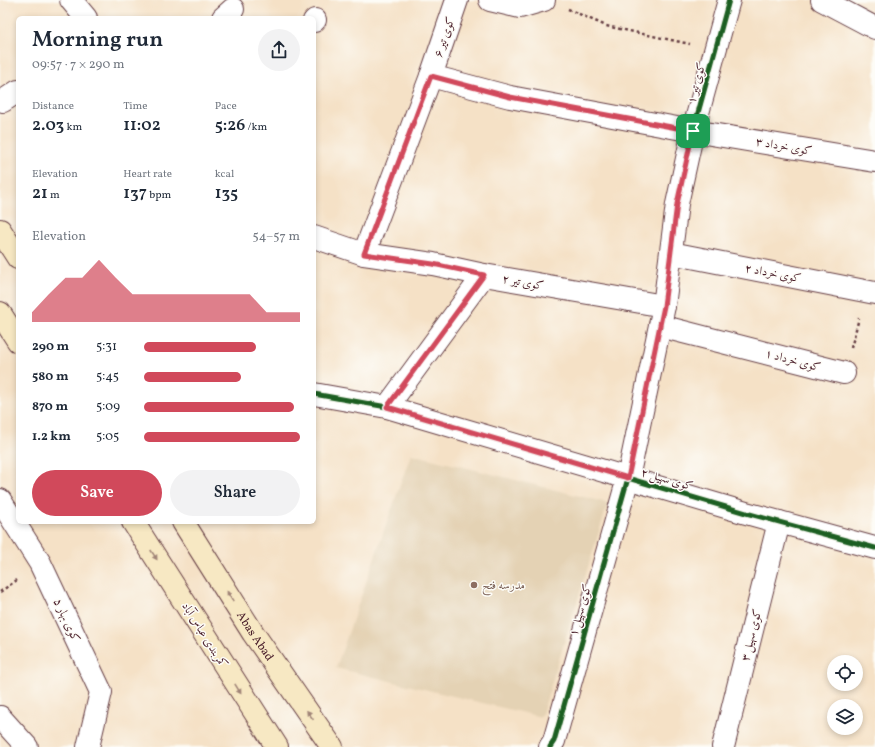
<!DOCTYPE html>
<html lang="en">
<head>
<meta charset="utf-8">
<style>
	body { margin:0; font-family:Vollkorn,Amiri,serif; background:#f2f2f3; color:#1f2937; height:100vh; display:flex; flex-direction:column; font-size:15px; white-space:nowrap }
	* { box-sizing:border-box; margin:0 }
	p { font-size:13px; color:#747a83 }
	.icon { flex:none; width:22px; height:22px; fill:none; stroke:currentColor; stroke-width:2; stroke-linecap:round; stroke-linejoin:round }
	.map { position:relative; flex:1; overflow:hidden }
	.panel { position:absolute; left:16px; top:16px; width:300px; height:508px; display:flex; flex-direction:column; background:#fff; border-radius:6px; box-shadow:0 2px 6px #0003 }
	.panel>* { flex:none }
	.buttons { position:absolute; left:827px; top:655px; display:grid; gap:8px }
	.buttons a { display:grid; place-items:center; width:36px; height:36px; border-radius:50%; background:#fff; box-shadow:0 2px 6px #0003; font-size:20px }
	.pin { position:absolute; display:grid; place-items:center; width:34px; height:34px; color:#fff; margin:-17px; border-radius:8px; box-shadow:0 2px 6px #0006 }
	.round { display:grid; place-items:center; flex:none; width:42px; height:42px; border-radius:21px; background:#f2f2f3 }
	.headline { display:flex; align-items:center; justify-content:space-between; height:68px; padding:0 16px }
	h1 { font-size:22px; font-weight:600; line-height:30px }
	.metrics { display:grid; grid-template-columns:repeat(3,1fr); gap:6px; height:68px; padding:4px 16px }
	.metrics div { display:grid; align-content:center }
	.metrics b { font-size:17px; font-weight:600 }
	.metrics small { font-size:11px; font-weight:400 }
	.metrics p { font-size:11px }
	.chart { height:112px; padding:8px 16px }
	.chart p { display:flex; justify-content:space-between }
	.chart svg { width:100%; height:72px; margin-top:4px; fill:#d1495b; opacity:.7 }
	.button { display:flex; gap:8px; margin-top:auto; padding:8px 16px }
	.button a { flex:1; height:46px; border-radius:24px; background:#d1495b; color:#fff; font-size:16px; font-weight:600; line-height:46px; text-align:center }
	.button a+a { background:#f2f2f3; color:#1f2937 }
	ul { padding:0 16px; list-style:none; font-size:13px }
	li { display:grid; grid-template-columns:64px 48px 1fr; align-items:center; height:30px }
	li i { height:10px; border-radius:5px; background:#d1495b }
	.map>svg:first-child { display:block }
	.built { fill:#e4d2b4 }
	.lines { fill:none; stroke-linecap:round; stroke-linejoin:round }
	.minor-casing { stroke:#643c42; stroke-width:24 }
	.secondary-casing { stroke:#643c42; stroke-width:24 }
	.path { stroke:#643c42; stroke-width:2.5; stroke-dasharray:3 3; stroke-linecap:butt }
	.minor { stroke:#fff; stroke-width:22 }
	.secondary { stroke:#f7e8c3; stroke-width:22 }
	.cycleway-casing { stroke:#fdfcf7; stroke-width:8 }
	.cycleway { stroke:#1b5e20; stroke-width:5 }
	.oneway { fill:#a08477 }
	.route-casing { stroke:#fff; stroke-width:8 }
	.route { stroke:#d1495b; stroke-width:5 }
	.education-dot { fill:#8d6e63; stroke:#fdfcf7; stroke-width:1.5 }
	.labels { text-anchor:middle; stroke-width:3; stroke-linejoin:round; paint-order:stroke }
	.street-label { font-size:12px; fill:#4a1f2b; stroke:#fdfcf7 }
	.education-label { font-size:12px; fill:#785e54; stroke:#fdfcf7; text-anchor:start }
</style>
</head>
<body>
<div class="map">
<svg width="875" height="747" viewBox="0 0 875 747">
	<rect width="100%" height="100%" fill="#fdfcf7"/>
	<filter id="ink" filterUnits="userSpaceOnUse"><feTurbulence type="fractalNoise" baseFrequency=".025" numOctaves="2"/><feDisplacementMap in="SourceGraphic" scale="8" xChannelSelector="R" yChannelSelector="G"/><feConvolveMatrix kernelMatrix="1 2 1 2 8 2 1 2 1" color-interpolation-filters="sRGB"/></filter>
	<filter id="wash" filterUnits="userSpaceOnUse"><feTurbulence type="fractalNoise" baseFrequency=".012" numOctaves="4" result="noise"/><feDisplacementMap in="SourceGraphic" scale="16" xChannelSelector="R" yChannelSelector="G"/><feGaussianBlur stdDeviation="0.9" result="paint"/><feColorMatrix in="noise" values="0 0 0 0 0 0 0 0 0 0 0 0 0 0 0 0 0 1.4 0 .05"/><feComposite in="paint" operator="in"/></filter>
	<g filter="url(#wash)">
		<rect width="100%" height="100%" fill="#f5e1c6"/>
		<!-- built -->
		<path class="built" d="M411,454L608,503L541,717L336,668Z"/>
	</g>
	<g filter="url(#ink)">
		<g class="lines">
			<defs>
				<g id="minor">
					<path d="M71,0L86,18"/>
					<path d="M490,0L520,7L544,0"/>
					<path d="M822,0L875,28"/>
					<path d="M223,18L233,9"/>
					<path d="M314,21L315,20"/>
					<path d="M431,76L510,97L693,131L875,161"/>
					<path d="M3,101L18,91"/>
					<path d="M314,237L364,254L433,264L484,275L664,306"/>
					<path d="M671,253L875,293"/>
					<path d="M364,254L431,76L457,0"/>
					<path d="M660,326L844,373"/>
					<path d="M314,394L387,407L746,513L875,548"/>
					<path d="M387,407L484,275"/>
					<path d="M0,500L40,563L101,692L88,747"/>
					<path d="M0,717L27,747"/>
					<path d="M550,747L554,741L628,478L664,306L677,204L693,131L729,0"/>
					<path d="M723,747L779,522"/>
				</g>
				<g id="secondary">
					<path d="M0,230L18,258"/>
					<path d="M0,313L18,341"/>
					<path d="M133,522L277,747"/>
					<path id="s1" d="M183,522L253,633L332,747"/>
				</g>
			</defs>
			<!-- minor casing -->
			<use href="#minor" class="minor-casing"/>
			<!-- secondary casing -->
			<use href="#secondary" class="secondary-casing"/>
			<!-- path -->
			<g class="path">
				<path d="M568,9L606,26L690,44"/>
				<path d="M851,348L859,318"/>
				<path d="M0,592L17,580"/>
			</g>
			<!-- minor -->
			<use href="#minor" class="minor"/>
			<!-- secondary -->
			<use href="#secondary" class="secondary"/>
			<defs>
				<g id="cycleway">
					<path d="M314,394L387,407L746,513L875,548"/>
					<path d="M550,747L554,741L628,478L664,306L677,204L693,131L729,0"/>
				</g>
			</defs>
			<!-- cycleway casing -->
			<use href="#cycleway" class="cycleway-casing"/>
			<!-- cycleway -->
			<use href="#cycleway" class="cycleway"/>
		</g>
		<!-- one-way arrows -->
		<defs><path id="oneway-solid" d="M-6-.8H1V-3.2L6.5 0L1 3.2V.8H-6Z"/></defs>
		<g class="oneway">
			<use href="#oneway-solid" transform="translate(154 555) rotate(57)"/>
			<use href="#oneway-solid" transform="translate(230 596) rotate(-122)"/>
			<use href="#oneway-solid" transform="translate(238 689) rotate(58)"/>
			<use href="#oneway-solid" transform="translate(310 715) rotate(-125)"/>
		</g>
	</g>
	<g class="lines" filter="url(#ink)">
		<defs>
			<path id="route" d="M431,76L510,97L693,131L677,204L664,306L628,478L387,407L484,275L433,264L364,254Z"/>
		</defs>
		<!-- route casing -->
		<use href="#route" class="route-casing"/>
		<!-- route -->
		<use href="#route" class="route"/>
	</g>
	<!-- markers -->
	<circle class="education-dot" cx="474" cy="585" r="4"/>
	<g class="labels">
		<!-- street labels -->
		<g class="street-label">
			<text transform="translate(444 37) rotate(-71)" y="4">کوی تیر ۶</text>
			<text transform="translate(696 83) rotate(-75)" y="4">کوی تیر ۱</text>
			<text transform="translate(784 146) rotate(10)" y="4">کوی خرداد ۳</text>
			<text transform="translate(773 273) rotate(11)" y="4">کوی خرداد ۲</text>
			<text transform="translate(523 282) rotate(10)" y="4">کوی تیر ۲</text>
			<text transform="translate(793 360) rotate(15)" y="4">کوی خرداد ۱</text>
			<text transform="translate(667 479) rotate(16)" y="4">کوی سهیل ۲</text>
			<text transform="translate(580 610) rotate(-74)" y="4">کوی سهیل ۱</text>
			<text transform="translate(67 620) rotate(65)" y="4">کوی بهار ۵</text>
			<text transform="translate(205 635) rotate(58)" y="4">کمربندی عباس آباد</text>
			<text transform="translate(751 635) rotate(-76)" y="4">کوی سهیل ۳</text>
			<text dy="4" stroke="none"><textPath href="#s1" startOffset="135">Abas Abad</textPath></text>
		</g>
		<!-- education labels -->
		<g class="education-label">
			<text x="482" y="589">مدرسه فتح</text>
		</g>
	</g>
</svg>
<div class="buttons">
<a><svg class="icon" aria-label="locate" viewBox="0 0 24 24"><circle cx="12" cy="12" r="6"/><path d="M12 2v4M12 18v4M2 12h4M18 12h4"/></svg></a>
<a><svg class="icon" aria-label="layers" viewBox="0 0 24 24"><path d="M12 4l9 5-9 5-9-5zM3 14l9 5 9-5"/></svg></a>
</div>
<div class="pin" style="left:693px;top:131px;background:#1e9e55"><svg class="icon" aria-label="arrive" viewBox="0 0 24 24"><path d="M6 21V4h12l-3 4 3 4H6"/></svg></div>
<section class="panel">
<div class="headline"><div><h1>Morning run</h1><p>09:57 · 7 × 290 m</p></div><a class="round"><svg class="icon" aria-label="share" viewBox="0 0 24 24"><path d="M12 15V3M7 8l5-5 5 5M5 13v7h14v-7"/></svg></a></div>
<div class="metrics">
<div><p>Distance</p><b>2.03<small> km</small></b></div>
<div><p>Time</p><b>11:02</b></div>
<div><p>Pace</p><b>5:26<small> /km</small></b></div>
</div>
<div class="metrics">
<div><p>Elevation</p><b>21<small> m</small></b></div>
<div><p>Heart rate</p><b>137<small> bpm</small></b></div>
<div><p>kcal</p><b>135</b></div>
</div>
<div class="chart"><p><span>Elevation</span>54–57 m</p>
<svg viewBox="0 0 160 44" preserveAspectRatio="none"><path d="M0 44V38L10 27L20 17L30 17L40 6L50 17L60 27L70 27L80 27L90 27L100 27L110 27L120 27L130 27L140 38L150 38L160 38V44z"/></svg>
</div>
<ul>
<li><b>290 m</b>5:31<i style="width:72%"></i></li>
<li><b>580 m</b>5:45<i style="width:62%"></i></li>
<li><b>870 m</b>5:09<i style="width:96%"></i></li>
<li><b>1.2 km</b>5:05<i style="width:100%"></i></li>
</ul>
<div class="button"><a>Save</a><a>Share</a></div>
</section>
</div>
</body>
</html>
